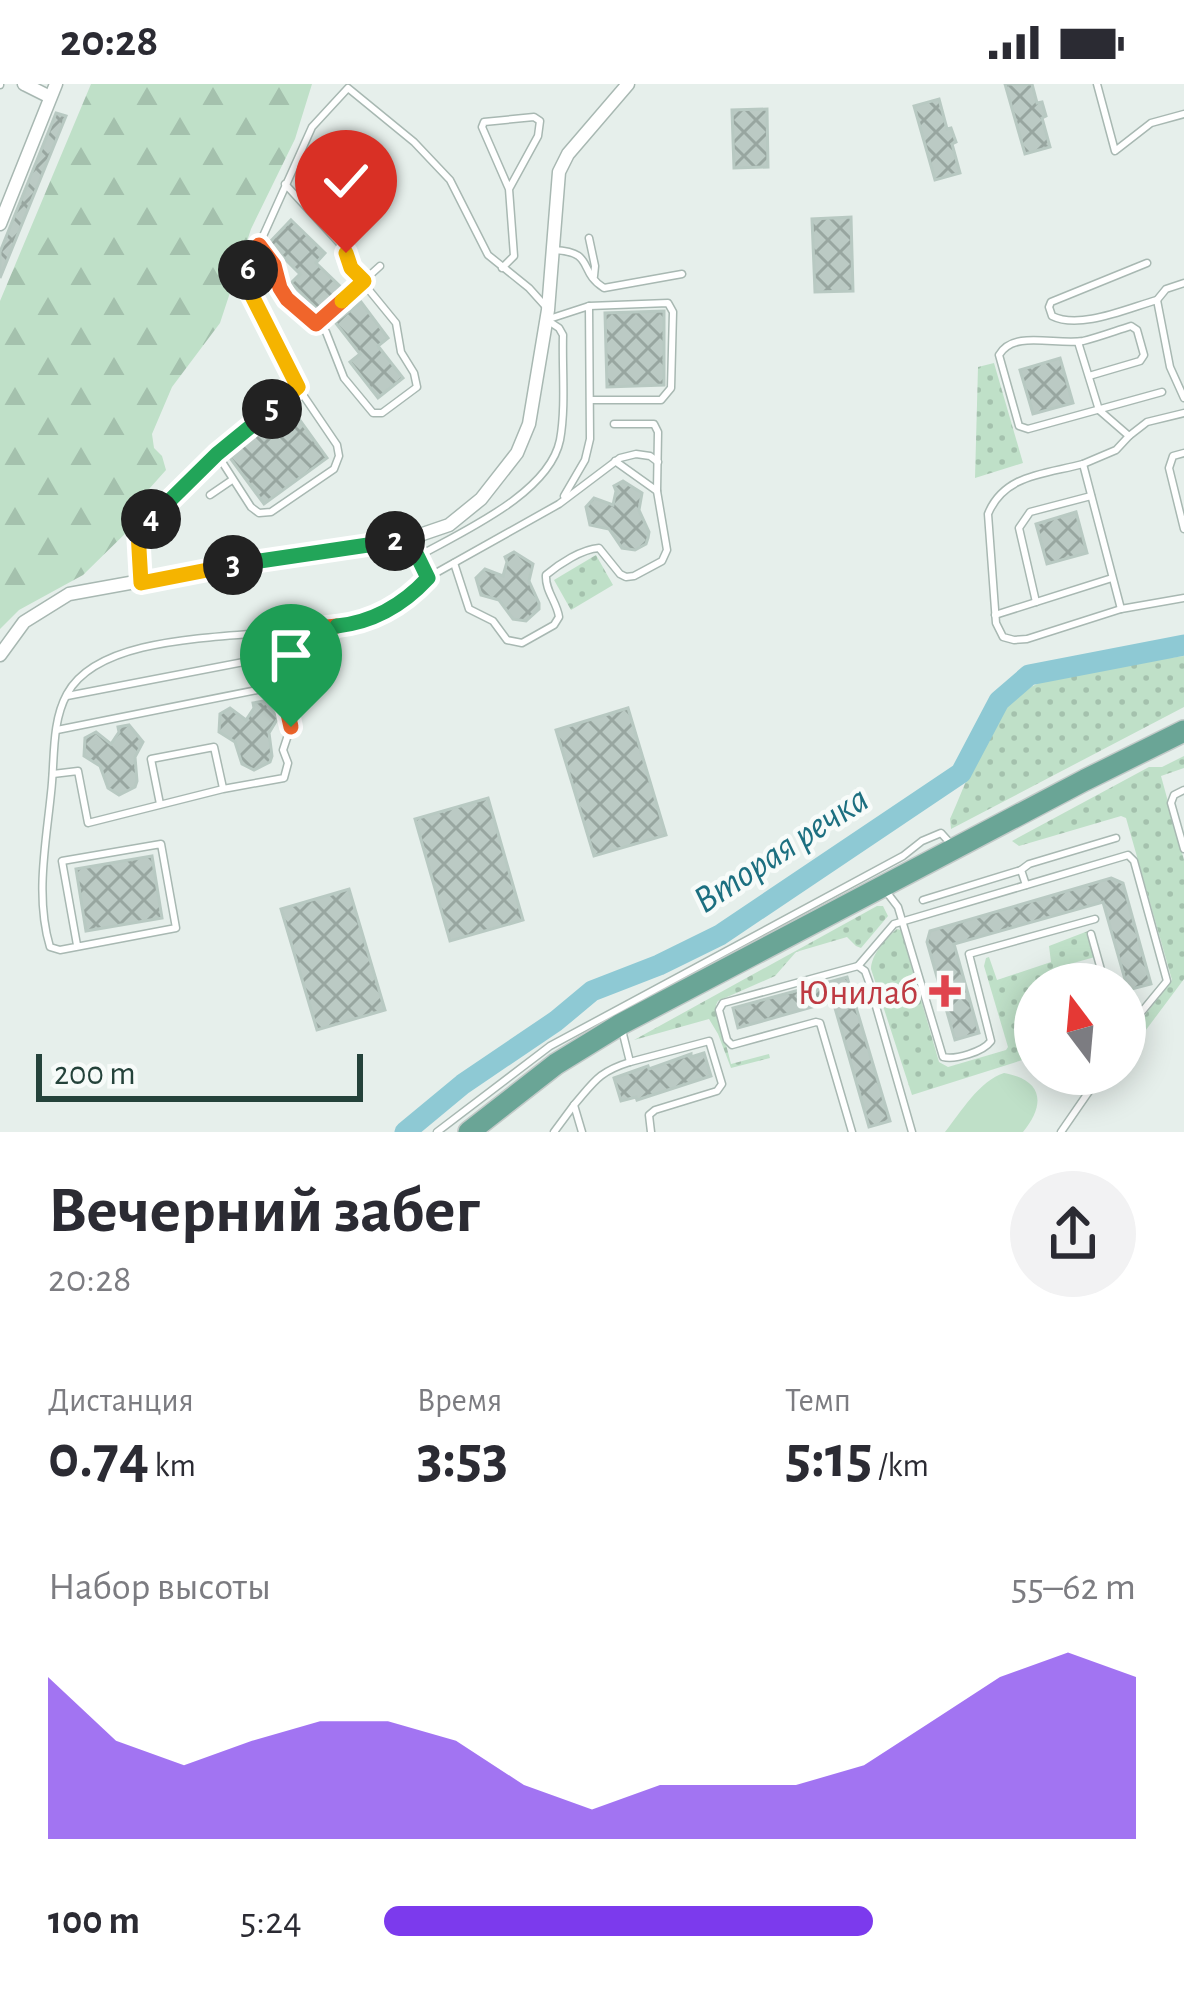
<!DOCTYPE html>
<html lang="ru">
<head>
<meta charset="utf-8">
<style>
	body { margin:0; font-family:"Alegreya Sans",sans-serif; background:#f2f2f3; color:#2b2b33; height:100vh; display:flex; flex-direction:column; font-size:45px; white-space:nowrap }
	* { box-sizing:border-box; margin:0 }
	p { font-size:39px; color:#7c7c81 }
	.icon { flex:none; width:66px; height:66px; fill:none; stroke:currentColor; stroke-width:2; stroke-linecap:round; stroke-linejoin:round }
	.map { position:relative; height:1048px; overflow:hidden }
	.drawer { display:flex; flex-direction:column; background:#fff; flex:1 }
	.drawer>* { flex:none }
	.needle { width:78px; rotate:344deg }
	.tools { position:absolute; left:1014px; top:879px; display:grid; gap:24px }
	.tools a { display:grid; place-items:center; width:132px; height:132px; border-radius:50%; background:#fff; box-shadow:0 6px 30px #0003; font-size:60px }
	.scale { position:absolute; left:36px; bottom:30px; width:327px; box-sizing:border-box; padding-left:12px; border:6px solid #24423a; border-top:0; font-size:33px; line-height:42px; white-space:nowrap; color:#24423a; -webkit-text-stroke:9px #f7fbf9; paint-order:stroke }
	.pin { position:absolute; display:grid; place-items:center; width:102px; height:102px; color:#fff; margin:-123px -51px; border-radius:50% 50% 50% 0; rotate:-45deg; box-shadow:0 0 12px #0007 }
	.pin .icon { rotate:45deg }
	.km { position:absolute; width:60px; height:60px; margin:-30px; border-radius:50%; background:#222; color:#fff; font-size:33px; line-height:60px; text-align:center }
	.round { display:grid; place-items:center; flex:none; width:126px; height:126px; border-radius:63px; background:#f2f2f3 }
	.headline { display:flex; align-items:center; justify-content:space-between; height:204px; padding:0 48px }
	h1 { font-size:66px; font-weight:700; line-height:90px }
	.stats { display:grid; grid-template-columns:repeat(3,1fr); gap:18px; height:204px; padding:12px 48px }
	.stats div { display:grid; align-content:center }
	.stats b { font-size:60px; font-weight:700 }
	.stats small { font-size:33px; font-weight:400 }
	.stats p { font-size:33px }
	.chart { height:336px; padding:24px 48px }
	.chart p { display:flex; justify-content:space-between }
	.chart svg { width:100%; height:216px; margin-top:12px; fill:#7c3aed; opacity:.7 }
	ul { padding:0 48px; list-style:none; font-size:39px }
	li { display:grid; grid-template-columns:192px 144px 1fr; align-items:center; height:90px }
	li i { height:30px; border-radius:15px; background:#7c3aed }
	.status { display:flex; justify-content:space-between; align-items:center; height:84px; padding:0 60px; background:#fff; direction:ltr }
	.status svg { height:33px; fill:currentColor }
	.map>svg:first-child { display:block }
	.grass { fill:url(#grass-dots) }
	.forest { fill:url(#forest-firs) }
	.pitch { fill:#bfe0c8 }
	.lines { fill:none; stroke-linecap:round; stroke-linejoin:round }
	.river { stroke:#8ec9d4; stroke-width:21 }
	.building { fill:url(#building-cross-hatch); stroke:#b8c9c2; stroke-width:3 }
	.service-casing { stroke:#a8b8b2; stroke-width:9 }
	.minor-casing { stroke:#a8b8b2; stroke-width:15 }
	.primary-casing { stroke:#c2cac8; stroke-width:24 }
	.service { stroke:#fff; stroke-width:6 }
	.minor { stroke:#fff; stroke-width:12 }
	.primary { stroke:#6aa596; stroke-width:21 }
	.split-1-casing { stroke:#fff; stroke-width:24 }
	.split-2-casing { stroke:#fff; stroke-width:24 }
	.split-3-casing { stroke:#fff; stroke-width:24 }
	.split-4-casing { stroke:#fff; stroke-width:24 }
	.split-5-casing { stroke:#fff; stroke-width:24 }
	.split-6-casing { stroke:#fff; stroke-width:24 }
	.split-7-casing { stroke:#fff; stroke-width:24 }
	.split-8-casing { stroke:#fff; stroke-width:24 }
	.split-1 { stroke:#f0652b; stroke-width:15 }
	.split-2 { stroke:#22a559; stroke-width:15 }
	.split-3 { stroke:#22a559; stroke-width:15 }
	.split-4 { stroke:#f5b400; stroke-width:15 }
	.split-5 { stroke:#22a559; stroke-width:15 }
	.split-6 { stroke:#f5b400; stroke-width:15 }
	.split-7 { stroke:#f0652b; stroke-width:15 }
	.split-8 { stroke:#f5b400; stroke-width:15 }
	.health-dot { fill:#e0444e; stroke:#f7fbf9; stroke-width:4.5 }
	.labels { text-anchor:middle; stroke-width:9; stroke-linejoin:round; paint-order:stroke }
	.health-label { font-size:36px; fill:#be3a42; stroke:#f7fbf9; text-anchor:end }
	.water-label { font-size:39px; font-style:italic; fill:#1c6f80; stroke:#f7fbf9 }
</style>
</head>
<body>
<div class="status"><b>20:28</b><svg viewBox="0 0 49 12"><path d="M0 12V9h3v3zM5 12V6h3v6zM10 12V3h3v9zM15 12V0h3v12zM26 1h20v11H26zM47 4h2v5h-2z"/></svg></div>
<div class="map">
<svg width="1184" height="1048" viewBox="0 0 1184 1048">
	<defs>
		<pattern id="grass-dots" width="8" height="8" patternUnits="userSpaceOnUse" patternTransform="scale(3)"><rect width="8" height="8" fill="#bfe0c8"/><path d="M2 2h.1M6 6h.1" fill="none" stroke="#a4c1ad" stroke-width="1.8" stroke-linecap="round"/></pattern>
		<pattern id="forest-firs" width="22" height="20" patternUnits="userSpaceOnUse" patternTransform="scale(3)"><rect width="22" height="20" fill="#bfe0c8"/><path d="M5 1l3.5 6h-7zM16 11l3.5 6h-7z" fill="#a4c1ad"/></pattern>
		<pattern id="building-cross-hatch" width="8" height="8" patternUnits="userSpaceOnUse" patternTransform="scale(3)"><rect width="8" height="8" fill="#bbcac4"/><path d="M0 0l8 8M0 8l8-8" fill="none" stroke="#98a6a0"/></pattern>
	</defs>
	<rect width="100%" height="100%" fill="#e6efeb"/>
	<!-- grass -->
	<g class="grass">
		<path d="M994,279L1023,379L975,394L978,283Z"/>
		<path d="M596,471L613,501L571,526L554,496Z"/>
		<path d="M1184,572V623L951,745L950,735C967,697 983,648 1012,617C1047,581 1136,579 1184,572Z"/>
		<path d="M1184,672V684L1161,692L1184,776V895L1125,974V957L1172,896L1126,734L1121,732L1019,762L1012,757L1149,683H1162Z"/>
		<path d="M877,822H883L888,832L861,864L856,862L847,853L796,868L775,892L718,917L716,921L731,980L769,970L770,974L731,984L718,950L709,935L634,956Z"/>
		<path d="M897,845L901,846L939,978L948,983L1006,966L1008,963L984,882L986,874L989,873L997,896L1051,878L1049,862L1088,847L1095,873L1059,883L1063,900H1035V972L912,1011L871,885C871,871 886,854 897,845Z"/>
	</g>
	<!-- forest -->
	<path class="forest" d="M91,0H312L295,55L251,145L220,239L172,303L152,350L154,364L162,372L166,386L133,423L135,440L83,491L19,526L0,545V217Z"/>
	<!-- pitch -->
	<path class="pitch" d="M1004,989C1043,996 1046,1020 1023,1048H945C961,1028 979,997 1004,989Z"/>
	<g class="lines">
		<!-- river -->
		<path class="river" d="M405,1048L463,1000L556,937L592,907L659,881L720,851L961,689L999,617L1029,591L1184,561"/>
	</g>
	<!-- building -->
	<g class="building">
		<path d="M1005,0H1032L1037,19L1042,18L1046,32L1042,34L1050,63L1025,70Z"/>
		<path d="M939,15L947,45L951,44L956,58L952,60L960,89L935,96L914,22Z"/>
		<path d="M767,25L768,83L734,84L732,26Z"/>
		<path d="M56,29L66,32L0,194V168Z"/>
		<path d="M851,133L853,207L815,208L812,135Z"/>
		<path d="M291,136L325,169L316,179L343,205L319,227L291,199L300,190L269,159Z"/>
		<path d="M361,218L388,254L378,262L403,294L378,314L350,278L360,270L335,238Z"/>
		<path d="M664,227V301L607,303L605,229Z"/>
		<path d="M1060,274L1073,319L1033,330L1020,286Z"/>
		<path d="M291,324L327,374L264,420L228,371Z"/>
		<path d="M623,397L642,409L639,426L649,448L648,454L646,460L635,466L622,464L609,445L590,441L586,423L594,414L613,421L616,407L614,402Z"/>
		<path d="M1076,428L1087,469L1047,480L1036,440Z"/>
		<path d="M514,468L533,480L529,497L539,519V525L526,537L513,535L499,516L481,511L476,494L485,485L503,492L507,478L505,473Z"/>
		<path d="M264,617L278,634L269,649L272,672L270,678L254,686L242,680L235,658L219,648L220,630L230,624L246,636L254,624L253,619Z"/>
		<path d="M628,624L666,751L594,772L556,646Z"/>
		<path d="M129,641L143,658L135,673L137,697L135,703L119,711L108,704L100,682L84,672L85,654L96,648L111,660L119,648L118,643Z"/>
		<path d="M488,714L523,836L450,857L415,735Z"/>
		<path d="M152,772L162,834L86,847L76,785Z"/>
		<path d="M1111,794L1123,799L1151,900L1128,906L1103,818L954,860L979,949L955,956L927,858L930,847Z"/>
		<path d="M349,805L385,926L317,946L281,825Z"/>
		<path d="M847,893L890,1037L869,1043L833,917L738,944L733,924Z"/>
		<path d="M704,969L711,992L637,1016L636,1013L621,1017L614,994L648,982L649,985L691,970V973Z"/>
	</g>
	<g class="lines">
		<defs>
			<g id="service">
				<path d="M1097,0L1115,67L1151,39L1184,30"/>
				<path d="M0,1V0"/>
				<path d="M589,154L595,182L594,192"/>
				<path d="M259,161L274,181L280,204L287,215L326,248L344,294L373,329H382L417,303L414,289L401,268L396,239L351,184L343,163L285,100"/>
				<path d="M554,166C596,168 577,187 604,204L682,190"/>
				<path d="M1147,179L1051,218L1049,223L1052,232C1080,246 1128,224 1157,216L1170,283L1184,314"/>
				<path d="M502,184L514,172L509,105L482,43L484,38L534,33L540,37L538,52L509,105"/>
				<path d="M1157,216L1166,205L1184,199"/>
				<path d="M589,222L668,219L673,228L671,304L661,316H591"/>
				<path d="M549,235L589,222L590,355L585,376L564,412"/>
				<path d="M316,240L380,182"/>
				<path d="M1078,258L1099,326L1129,352L1116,366L1083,380L1121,525L1184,514"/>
				<path d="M1089,292L1140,277L1144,271L1137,246L1131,242C1115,247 1099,253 1083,257C1057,262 1014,245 999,271L1019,342L1028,345L1162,308"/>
				<path d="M614,340H654L658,348L657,407"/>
				<path d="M1129,352L1147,338L1184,329"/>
				<path d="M1184,369L1173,372L1169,384L1184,445"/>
				<path d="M217,370L251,423L259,429L271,428L334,385L339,372L337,361L299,305"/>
				<path d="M1083,380C1046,390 1004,390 988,430L996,539L1003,553L1014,556L1027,555L1121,525"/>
				<path d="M210,411L232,396"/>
				<path d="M410,458L427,494L559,420L620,374L636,370L650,372L658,378"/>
				<path d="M417,473C461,448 549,410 560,356C566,323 562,285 563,251L559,244L550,238"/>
				<path d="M454,479L469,525L493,537L507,556L522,559L554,541L559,533C557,518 545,507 546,491C559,480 582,465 599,464L620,490L626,493L634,492L662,477L667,466L657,407L615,377"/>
				<path d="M141,495L138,448L217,370L298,303L248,204L246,190L312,43L348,4L414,58L450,96L488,171L529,204L547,224"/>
				<path d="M1036,518L1019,444L1030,428L1091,412"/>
				<path d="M995,531L1112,494"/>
				<path d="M67,612L275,572"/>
				<path d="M57,646L282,601"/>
				<path d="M53,690L78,687L88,739L223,705L284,694L288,679L283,666L291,642L270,549"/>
				<path d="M1184,706L1174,711L1171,719L1184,765"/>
				<path d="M160,720L151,675L214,663L223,704"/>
				<path d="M1026,801L1021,786L1029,780L1116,754"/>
				<path d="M885,806L898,823L943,973C955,976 983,968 991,957L969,870L1095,835"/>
				<path d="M923,816L1021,786"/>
				<path d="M1091,850L1105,900"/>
				<path d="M77,861L62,777L161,760L176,844L60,866L50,863C35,813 46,759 51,709C55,677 51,639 67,610C110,531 308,564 386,528C403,520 415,508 427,494"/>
				<path d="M1125,928L1136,934"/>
				<path d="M622,946L630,978L709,957L722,1000L717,1007L655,1026L649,1031L651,1048"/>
				<path d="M437,1048L550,962L903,772L922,757L941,749L950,759"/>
				<path d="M554,1048L574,1021"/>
				<path d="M582,1048L574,1021C594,998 598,988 630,978"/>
				<path d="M852,1048L820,939L816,938L732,961L727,956L719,926L723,919L858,882"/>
				<path d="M912,1048L869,898L865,887L858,882L894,840L1128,771L1134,777L1167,897L1125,948"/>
				<path d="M1061,1048L1101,990"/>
			</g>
			<g id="minor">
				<path d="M24,0L50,13"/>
				<path d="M0,140L56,0"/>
				<path d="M0,571L24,538L69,510L257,476L408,455L449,441L481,415L517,369L529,340L548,226L559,88L568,70L628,0"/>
			</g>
			<path id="primary" d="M469,1048L556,980L621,940L1085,696L1184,647"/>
		</defs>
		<!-- service casing -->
		<use href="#service" class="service-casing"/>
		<!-- minor casing -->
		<use href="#minor" class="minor-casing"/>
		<!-- primary casing -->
		<use href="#primary" class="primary-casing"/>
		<!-- service -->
		<use href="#service" class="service"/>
		<!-- minor -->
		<use href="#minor" class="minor"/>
		<!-- primary -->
		<use href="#primary" class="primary"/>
	</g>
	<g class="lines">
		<defs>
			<path id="split-1" d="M291,643L270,549L337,542"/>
			<path id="split-2" d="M337,542C374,538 403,521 428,494L409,455L395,457"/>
			<path id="split-3" d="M233,481L395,457"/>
			<path id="split-4" d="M151,435L138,448L141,499L233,481"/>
			<path id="split-5" d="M151,435L217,370L272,325"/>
			<path id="split-6" d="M248,186V204L298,303L272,325"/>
			<path id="split-7" d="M248,186L259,161L274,181L280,204L287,215L316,240L342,217"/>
			<path id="split-8" d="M342,217L364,197L351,184L346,169"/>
		</defs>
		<!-- split-1 casing -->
		<use href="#split-1" class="split-1-casing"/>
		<!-- split-2 casing -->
		<use href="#split-2" class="split-2-casing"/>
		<!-- split-3 casing -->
		<use href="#split-3" class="split-3-casing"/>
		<!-- split-4 casing -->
		<use href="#split-4" class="split-4-casing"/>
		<!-- split-5 casing -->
		<use href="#split-5" class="split-5-casing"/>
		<!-- split-6 casing -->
		<use href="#split-6" class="split-6-casing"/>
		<!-- split-7 casing -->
		<use href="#split-7" class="split-7-casing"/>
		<!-- split-8 casing -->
		<use href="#split-8" class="split-8-casing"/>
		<!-- split-1 -->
		<use href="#split-1" class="split-1"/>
		<!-- split-2 -->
		<use href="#split-2" class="split-2"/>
		<!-- split-3 -->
		<use href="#split-3" class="split-3"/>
		<!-- split-4 -->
		<use href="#split-4" class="split-4"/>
		<!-- split-5 -->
		<use href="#split-5" class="split-5"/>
		<!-- split-6 -->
		<use href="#split-6" class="split-6"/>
		<!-- split-7 -->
		<use href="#split-7" class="split-7"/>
		<!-- split-8 -->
		<use href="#split-8" class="split-8"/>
	</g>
	<!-- markers -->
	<path class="health-dot" d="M939 889h12v12h12v12h-12v12h-12v-12h-12v-12h12z"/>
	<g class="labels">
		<!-- health labels -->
		<g class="health-label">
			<text x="918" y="920">Юнилаб</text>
		</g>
		<!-- water labels -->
		<g class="water-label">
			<text transform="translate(780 764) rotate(-33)" y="14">Вторая речка</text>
		</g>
	</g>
</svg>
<div class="tools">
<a><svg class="needle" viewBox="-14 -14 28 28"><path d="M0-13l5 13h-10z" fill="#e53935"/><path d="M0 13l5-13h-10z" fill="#7c7c81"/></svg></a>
</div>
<div class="scale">200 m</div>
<div class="pin" style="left:291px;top:643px;background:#1e9e55"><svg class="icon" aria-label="arrive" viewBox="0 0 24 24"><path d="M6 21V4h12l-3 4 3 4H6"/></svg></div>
<div class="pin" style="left:346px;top:169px;background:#d93025"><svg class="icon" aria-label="check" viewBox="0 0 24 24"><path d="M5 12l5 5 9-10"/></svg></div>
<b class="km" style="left:395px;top:457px">2</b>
<b class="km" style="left:233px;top:481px">3</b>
<b class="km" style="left:151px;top:435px">4</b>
<b class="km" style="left:272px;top:325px">5</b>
<b class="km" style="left:248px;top:186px">6</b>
</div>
<section class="drawer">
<div class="headline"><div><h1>Вечерний забег</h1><p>20:28</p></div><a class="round"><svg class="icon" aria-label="share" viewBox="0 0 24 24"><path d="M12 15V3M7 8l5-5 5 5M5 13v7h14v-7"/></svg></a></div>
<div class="stats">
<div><p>Дистанция</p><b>0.74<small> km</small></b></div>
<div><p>Время</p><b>3:53</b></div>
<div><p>Темп</p><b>5:15<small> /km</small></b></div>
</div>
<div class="chart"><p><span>Набор высоты</span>55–62 m</p>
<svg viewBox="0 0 160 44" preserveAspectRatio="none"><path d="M0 44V11L10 24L20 29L30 24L40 20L50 20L60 24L70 33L80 38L90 33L100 33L110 33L120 29L130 20L140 11L150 6L160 11V44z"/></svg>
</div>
<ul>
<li><b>100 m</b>5:24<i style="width:65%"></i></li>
</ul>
</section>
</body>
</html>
